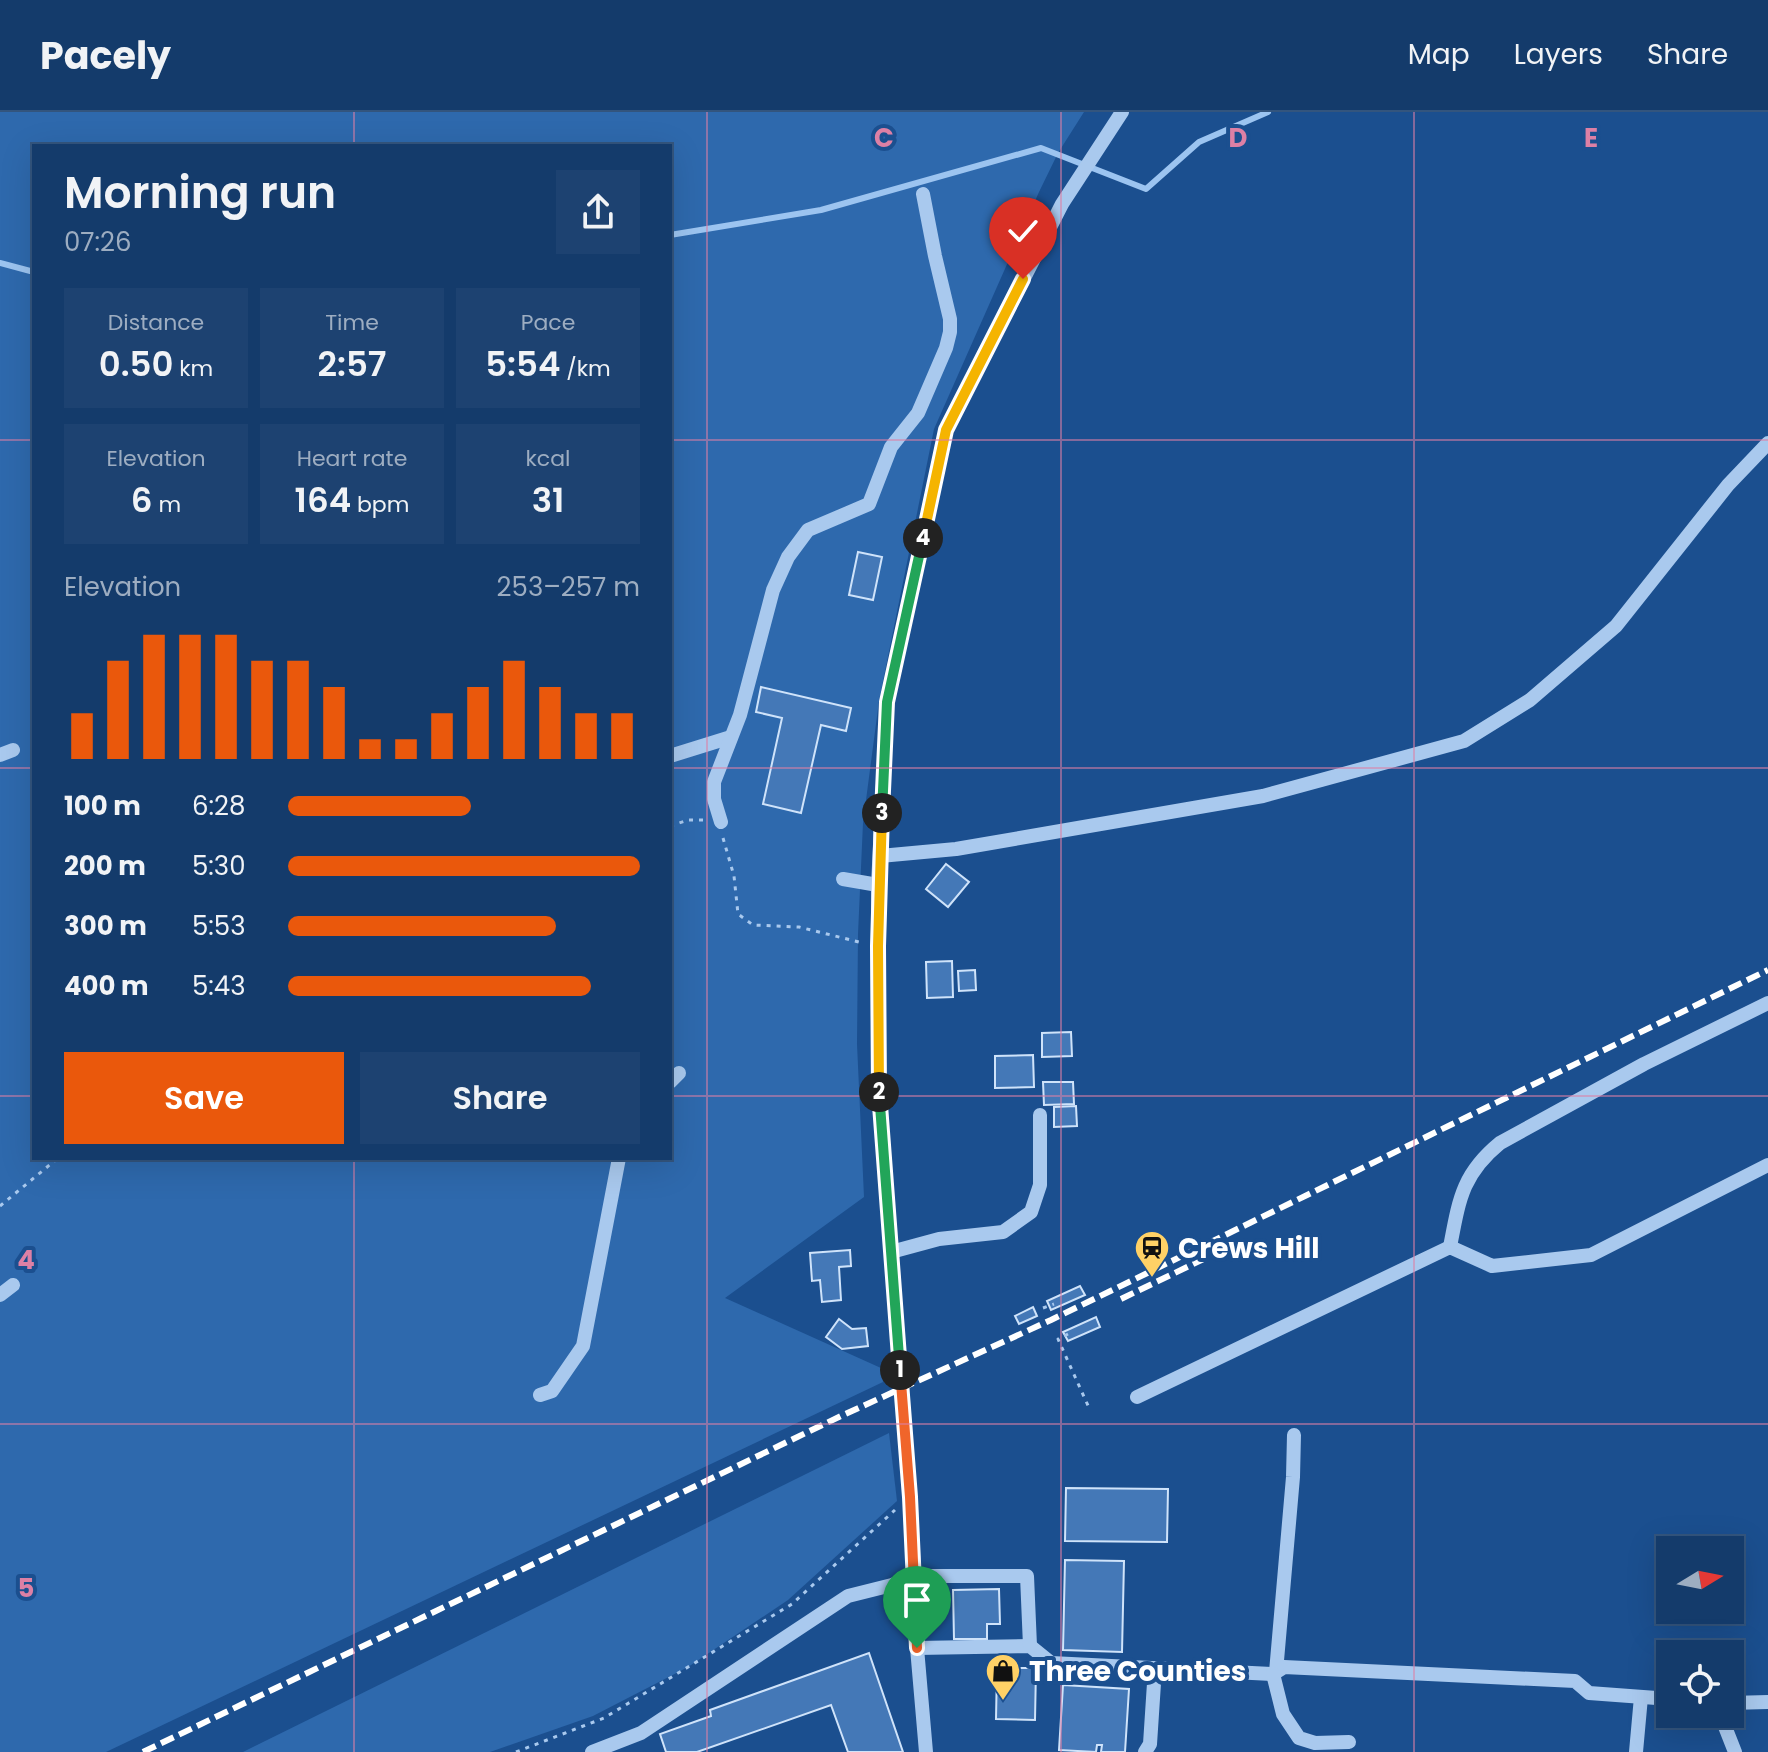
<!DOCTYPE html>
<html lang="en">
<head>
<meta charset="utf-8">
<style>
	body { margin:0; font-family:Poppins,sans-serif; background:#1d4271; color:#f1f3f6; height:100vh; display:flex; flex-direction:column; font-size:30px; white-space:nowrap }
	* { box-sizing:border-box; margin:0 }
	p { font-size:26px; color:#9dadc1 }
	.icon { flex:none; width:44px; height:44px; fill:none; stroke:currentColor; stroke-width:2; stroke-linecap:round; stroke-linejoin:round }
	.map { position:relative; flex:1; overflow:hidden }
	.sheet { position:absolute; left:32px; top:32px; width:640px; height:1016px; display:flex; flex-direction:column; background:#143b6b; border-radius:0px; box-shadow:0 8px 32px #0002,0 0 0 2px #33557e }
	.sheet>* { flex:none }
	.needle { width:52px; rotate:80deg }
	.buttons { position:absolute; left:1656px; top:1424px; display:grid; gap:16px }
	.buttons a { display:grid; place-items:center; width:88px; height:88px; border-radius:0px; background:#143b6b; box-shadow:0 8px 32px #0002,0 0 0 2px #33557e; font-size:40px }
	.pin { position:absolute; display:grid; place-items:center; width:68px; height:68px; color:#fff; margin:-82px -34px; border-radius:50% 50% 50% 0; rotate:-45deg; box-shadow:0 0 8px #0007 }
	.pin .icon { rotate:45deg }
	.km { position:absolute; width:40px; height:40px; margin:-20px; border-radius:50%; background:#222; color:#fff; font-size:22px; line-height:40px; text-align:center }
	.round { display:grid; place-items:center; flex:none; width:84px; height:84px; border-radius:0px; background:#1d4271 }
	.headline { display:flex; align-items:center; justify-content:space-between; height:136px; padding:0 32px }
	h1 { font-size:44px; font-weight:600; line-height:60px }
	.stats { display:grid; grid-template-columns:repeat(3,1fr); gap:12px; height:136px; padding:8px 32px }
	.stats div { display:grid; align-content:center; border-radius:0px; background:#1d4271; text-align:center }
	.stats b { font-size:34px; font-weight:600 }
	.stats small { font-size:22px; font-weight:400 }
	.stats p { font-size:22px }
	.chart { height:224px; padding:16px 32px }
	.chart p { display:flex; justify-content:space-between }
	.chart svg { width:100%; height:144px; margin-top:8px; stroke:#ea580c; stroke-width:6 }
	.button { display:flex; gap:16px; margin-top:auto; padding:16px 32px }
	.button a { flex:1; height:92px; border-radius:0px; background:#ea580c; color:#fff; font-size:32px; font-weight:600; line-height:92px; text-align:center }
	.button a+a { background:#1d4271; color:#f1f3f6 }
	ul { padding:0 32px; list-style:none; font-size:26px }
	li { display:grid; grid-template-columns:128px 96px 1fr; align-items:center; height:60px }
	li i { height:20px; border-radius:10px; background:#ea580c }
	header { display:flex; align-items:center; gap:48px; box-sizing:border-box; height:112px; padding:0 40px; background:#143b6b; border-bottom:2px solid #33557e }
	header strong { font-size:38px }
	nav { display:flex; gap:44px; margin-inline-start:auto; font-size:28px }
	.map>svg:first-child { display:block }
	.green { fill:#2e69ad; fill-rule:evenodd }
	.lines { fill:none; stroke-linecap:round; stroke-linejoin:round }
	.stream { stroke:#9cc4f0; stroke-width:6 }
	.building { fill:#4478b7; stroke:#cfe3fa; stroke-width:2 }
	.path { stroke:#a9c9ee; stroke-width:3; stroke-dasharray:4 6; stroke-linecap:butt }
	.minor { stroke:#a9c9ee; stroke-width:14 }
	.rail { stroke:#fff; stroke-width:6; stroke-dasharray:14 6; stroke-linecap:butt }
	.split-1-casing { stroke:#fff; stroke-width:16 }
	.split-2-casing { stroke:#fff; stroke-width:16 }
	.split-3-casing { stroke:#fff; stroke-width:16 }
	.split-4-casing { stroke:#fff; stroke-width:16 }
	.split-5-casing { stroke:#fff; stroke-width:16 }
	.split-1 { stroke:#f0652b; stroke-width:10 }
	.split-2 { stroke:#22a559; stroke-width:10 }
	.split-3 { stroke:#f5b400; stroke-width:10 }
	.split-4 { stroke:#22a559; stroke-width:10 }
	.split-5 { stroke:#f5b400; stroke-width:10 }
	.grid { fill:none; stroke:#dd80a5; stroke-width:2; stroke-opacity:0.55 }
	.labels { text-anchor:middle; stroke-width:8; stroke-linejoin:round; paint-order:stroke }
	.poi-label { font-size:28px; font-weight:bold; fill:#fff; stroke:#1b4f8f; text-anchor:start }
	.grid-label { font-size:26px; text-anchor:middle; font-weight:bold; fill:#dd80a5; stroke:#1b4f8f; stroke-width:8; stroke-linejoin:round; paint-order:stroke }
</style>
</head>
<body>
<header>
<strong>Pacely</strong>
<nav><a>Map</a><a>Layers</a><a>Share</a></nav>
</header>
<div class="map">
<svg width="1768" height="1640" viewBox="0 0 1768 1640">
	<rect width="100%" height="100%" fill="#1b4f8f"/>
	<!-- green -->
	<g class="green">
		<path d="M0,0H1084L1058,41L1039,80L934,317L879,589L863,711L858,822L857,932L864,1085L725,1186L881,1256L883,1270L106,1640H0ZM34,34H670V1046H34Z"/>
		<path d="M889,1321L897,1389L788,1488L688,1555L593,1604L490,1640H243Z"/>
	</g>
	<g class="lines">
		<!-- stream -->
		<g class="stream">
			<path d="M670,123L821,98L1041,36L1146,77L1199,30L1268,0"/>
			<path d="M0,151L34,160"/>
		</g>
	</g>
	<!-- building -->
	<g class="building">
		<path d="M858,440L882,445L873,488L849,483Z"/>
		<path d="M761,575L851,596L846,619L821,613L801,701L763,692L782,606L756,600Z"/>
		<path d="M946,752L969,770L948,795L926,777Z"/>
		<path d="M952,849L953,885L927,886L926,850Z"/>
		<path d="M975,858L976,878L959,879L958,859Z"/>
		<path d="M1071,920L1072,944L1042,945V921Z"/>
		<path d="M1033,943L1034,975L995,976V944Z"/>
		<path d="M1043,970H1073L1074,992L1044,993Z"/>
		<path d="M1076,994L1077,1014L1054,1015V995Z"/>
		<path d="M850,1138L851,1154L839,1155L841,1188L822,1190L820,1168L812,1169L810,1141Z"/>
		<path d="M1080,1174L1085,1183L1051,1198L1047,1189Z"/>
		<path d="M1033,1195L1037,1204L1019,1212L1015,1204Z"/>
		<path d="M1096,1205L1100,1215L1068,1229L1063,1220Z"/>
		<path d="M839,1207L852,1217L866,1216L868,1234L842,1237L826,1225Z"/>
		<path d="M1066,1376L1168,1377L1167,1430L1065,1429Z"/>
		<path d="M1065,1448L1124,1449L1122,1540L1063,1538Z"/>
		<path d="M999,1477L1000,1512H987V1527H954L953,1478Z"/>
		<path d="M869,1541L903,1640H848L831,1593L697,1640H666L660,1622L711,1604L710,1598Z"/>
		<path d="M997,1556H1036L1035,1608L996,1607Z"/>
		<path d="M1063,1573L1129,1577L1125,1640H1101L1102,1633H1097L1096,1640L1059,1638Z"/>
	</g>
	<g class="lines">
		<!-- path -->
		<g class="path">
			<path d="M670,714L688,708H705"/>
			<path d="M723,726L734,764L738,802L753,813L799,815L863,831"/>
			<path d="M0,1094L58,1046"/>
			<path d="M1043,1196L1054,1192"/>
			<path d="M1068,1222L1058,1227L1090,1298"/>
			<path d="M516,1640L604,1606L792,1492L895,1398"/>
		</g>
		<!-- minor -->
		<g class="minor">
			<path d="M0,643L13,638"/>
			<path d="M670,644L731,625"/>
			<path d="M721,710L714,687V670L740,603L773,478L788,445L808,418L869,392L891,335L918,301L946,236L950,220V207L935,144L923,82"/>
			<path d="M880,744L956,737L1263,684L1464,629L1530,588L1616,514L1728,373L1768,331"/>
			<path d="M843,767L878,773"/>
			<path d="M670,970L679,961"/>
			<path d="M1450,1135C1459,1088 1462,1062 1500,1031L1644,952L1768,891"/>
			<path d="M891,1140L939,1127L1003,1120L1031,1100L1040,1073V1003"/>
			<path d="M0,1183L13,1173"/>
			<path d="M540,1283L552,1279L583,1234L619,1046"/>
			<path d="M1137,1285L1450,1135L1492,1154L1591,1143L1768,1053"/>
			<path d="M917,1536L1030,1534L1051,1551L1273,1562L1284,1555L1575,1569L1589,1581L1670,1587"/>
			<path d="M1276,1560L1293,1365L1294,1323"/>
			<path d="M1273,1562L1283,1602L1299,1626L1315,1631L1349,1630"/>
			<path d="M1730,1591L1768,1590"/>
			<path d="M1720,1602L1735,1640"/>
			<path d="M592,1640L641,1621L848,1484L892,1473L914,1464H1027L1030,1534"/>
			<path d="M926,1640L917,1536L910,1385L879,979L878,773L887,590L946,318L1062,92L1122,0"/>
			<path d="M1145,1640L1150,1632L1155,1556"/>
			<path d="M1636,1640L1641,1585"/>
		</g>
		<!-- rail -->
		<g class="rail">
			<path d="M1121,1187L1247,1126"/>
			<path d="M143,1640L841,1304L1051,1208L1768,858"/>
		</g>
	</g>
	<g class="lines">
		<defs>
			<path id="split-1" d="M900,1258L910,1385L917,1536"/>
			<path id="split-2" d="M879,980L900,1258"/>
			<path id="split-3" d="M879,980L878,834L882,701"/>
			<path id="split-4" d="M882,701L887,590L923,426"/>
			<path id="split-5" d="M923,426L946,318L1023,167"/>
		</defs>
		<!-- split-1 casing -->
		<use href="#split-1" class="split-1-casing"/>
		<!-- split-2 casing -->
		<use href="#split-2" class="split-2-casing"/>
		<!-- split-3 casing -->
		<use href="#split-3" class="split-3-casing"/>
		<!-- split-4 casing -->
		<use href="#split-4" class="split-4-casing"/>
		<!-- split-5 casing -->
		<use href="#split-5" class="split-5-casing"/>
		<!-- split-1 -->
		<use href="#split-1" class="split-1"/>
		<!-- split-2 -->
		<use href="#split-2" class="split-2"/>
		<!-- split-3 -->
		<use href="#split-3" class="split-3"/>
		<!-- split-4 -->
		<use href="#split-4" class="split-4"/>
		<!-- split-5 -->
		<use href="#split-5" class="split-5"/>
	</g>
	<!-- grid -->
	<path class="grid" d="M354,0V34M707,0V1640M1061,0V1640M1414,0V1640M0,328H34M670,328H1768M0,656H34M670,656H1768M0,984H34M670,984H1768M354,1046V1640M0,1312H1768"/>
	<!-- icons -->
	<defs>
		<symbol id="station-pin" viewBox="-11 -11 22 30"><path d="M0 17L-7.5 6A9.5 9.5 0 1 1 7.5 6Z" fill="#ffd166" stroke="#1b4f8f"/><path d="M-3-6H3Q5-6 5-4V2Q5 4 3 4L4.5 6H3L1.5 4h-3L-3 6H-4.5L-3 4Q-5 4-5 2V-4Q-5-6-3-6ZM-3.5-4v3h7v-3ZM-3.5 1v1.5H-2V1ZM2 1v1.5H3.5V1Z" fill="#111"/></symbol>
		<symbol id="shop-pin" viewBox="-11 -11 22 30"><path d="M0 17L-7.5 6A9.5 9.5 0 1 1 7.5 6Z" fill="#ffd166" stroke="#1b4f8f"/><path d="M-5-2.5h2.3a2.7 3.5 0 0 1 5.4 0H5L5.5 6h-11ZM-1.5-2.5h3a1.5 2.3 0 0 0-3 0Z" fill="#111"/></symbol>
	</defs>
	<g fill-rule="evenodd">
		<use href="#station-pin" x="1132" y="1116" width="40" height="54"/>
		<use href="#shop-pin" x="983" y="1539" width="40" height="54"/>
	</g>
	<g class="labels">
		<!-- poi labels -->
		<g class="poi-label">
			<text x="1178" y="1146">Crews Hill</text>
			<text x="1029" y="1569">Three Counties</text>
		</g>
	</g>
	<g class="grid-label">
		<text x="884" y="35">C</text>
		<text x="1238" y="35">D</text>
		<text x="1591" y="35">E</text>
		<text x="26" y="1157">4</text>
		<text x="26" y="1485">5</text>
	</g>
</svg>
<div class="buttons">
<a><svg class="needle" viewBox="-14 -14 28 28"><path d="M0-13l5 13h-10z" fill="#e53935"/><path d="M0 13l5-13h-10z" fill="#9dadc1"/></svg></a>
<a><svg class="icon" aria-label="locate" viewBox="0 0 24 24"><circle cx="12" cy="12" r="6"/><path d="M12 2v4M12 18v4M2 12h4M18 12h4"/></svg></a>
</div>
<div class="pin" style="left:917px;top:1536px;background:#1e9e55"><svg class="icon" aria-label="arrive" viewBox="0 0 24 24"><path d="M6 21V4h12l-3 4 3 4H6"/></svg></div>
<div class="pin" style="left:1023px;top:167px;background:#d93025"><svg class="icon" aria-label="check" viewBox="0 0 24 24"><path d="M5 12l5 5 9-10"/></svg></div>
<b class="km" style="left:900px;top:1258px">1</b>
<b class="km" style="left:879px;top:980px">2</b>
<b class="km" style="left:882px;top:701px">3</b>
<b class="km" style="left:923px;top:426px">4</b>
<section class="sheet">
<div class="headline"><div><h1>Morning run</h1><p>07:26</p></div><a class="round"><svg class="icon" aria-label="share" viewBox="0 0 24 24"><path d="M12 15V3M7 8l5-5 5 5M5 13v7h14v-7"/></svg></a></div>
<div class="stats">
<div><p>Distance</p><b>0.50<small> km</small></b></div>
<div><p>Time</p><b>2:57</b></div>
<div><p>Pace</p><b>5:54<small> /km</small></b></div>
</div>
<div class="stats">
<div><p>Elevation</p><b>6<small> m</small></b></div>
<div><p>Heart rate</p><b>164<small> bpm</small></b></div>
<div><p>kcal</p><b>31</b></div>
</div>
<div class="chart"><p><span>Elevation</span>253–257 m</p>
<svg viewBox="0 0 160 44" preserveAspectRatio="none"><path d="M5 44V30M15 44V14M25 44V6M35 44V6M45 44V6M55 44V14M65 44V14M75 44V22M85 44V38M95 44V38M105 44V30M115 44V22M125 44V14M135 44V22M145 44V30M155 44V30"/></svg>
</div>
<ul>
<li><b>100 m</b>6:28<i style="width:52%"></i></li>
<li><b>200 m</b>5:30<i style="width:100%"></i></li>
<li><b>300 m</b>5:53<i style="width:76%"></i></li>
<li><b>400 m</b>5:43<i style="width:86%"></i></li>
</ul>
<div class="button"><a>Save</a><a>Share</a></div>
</section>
</div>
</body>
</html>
